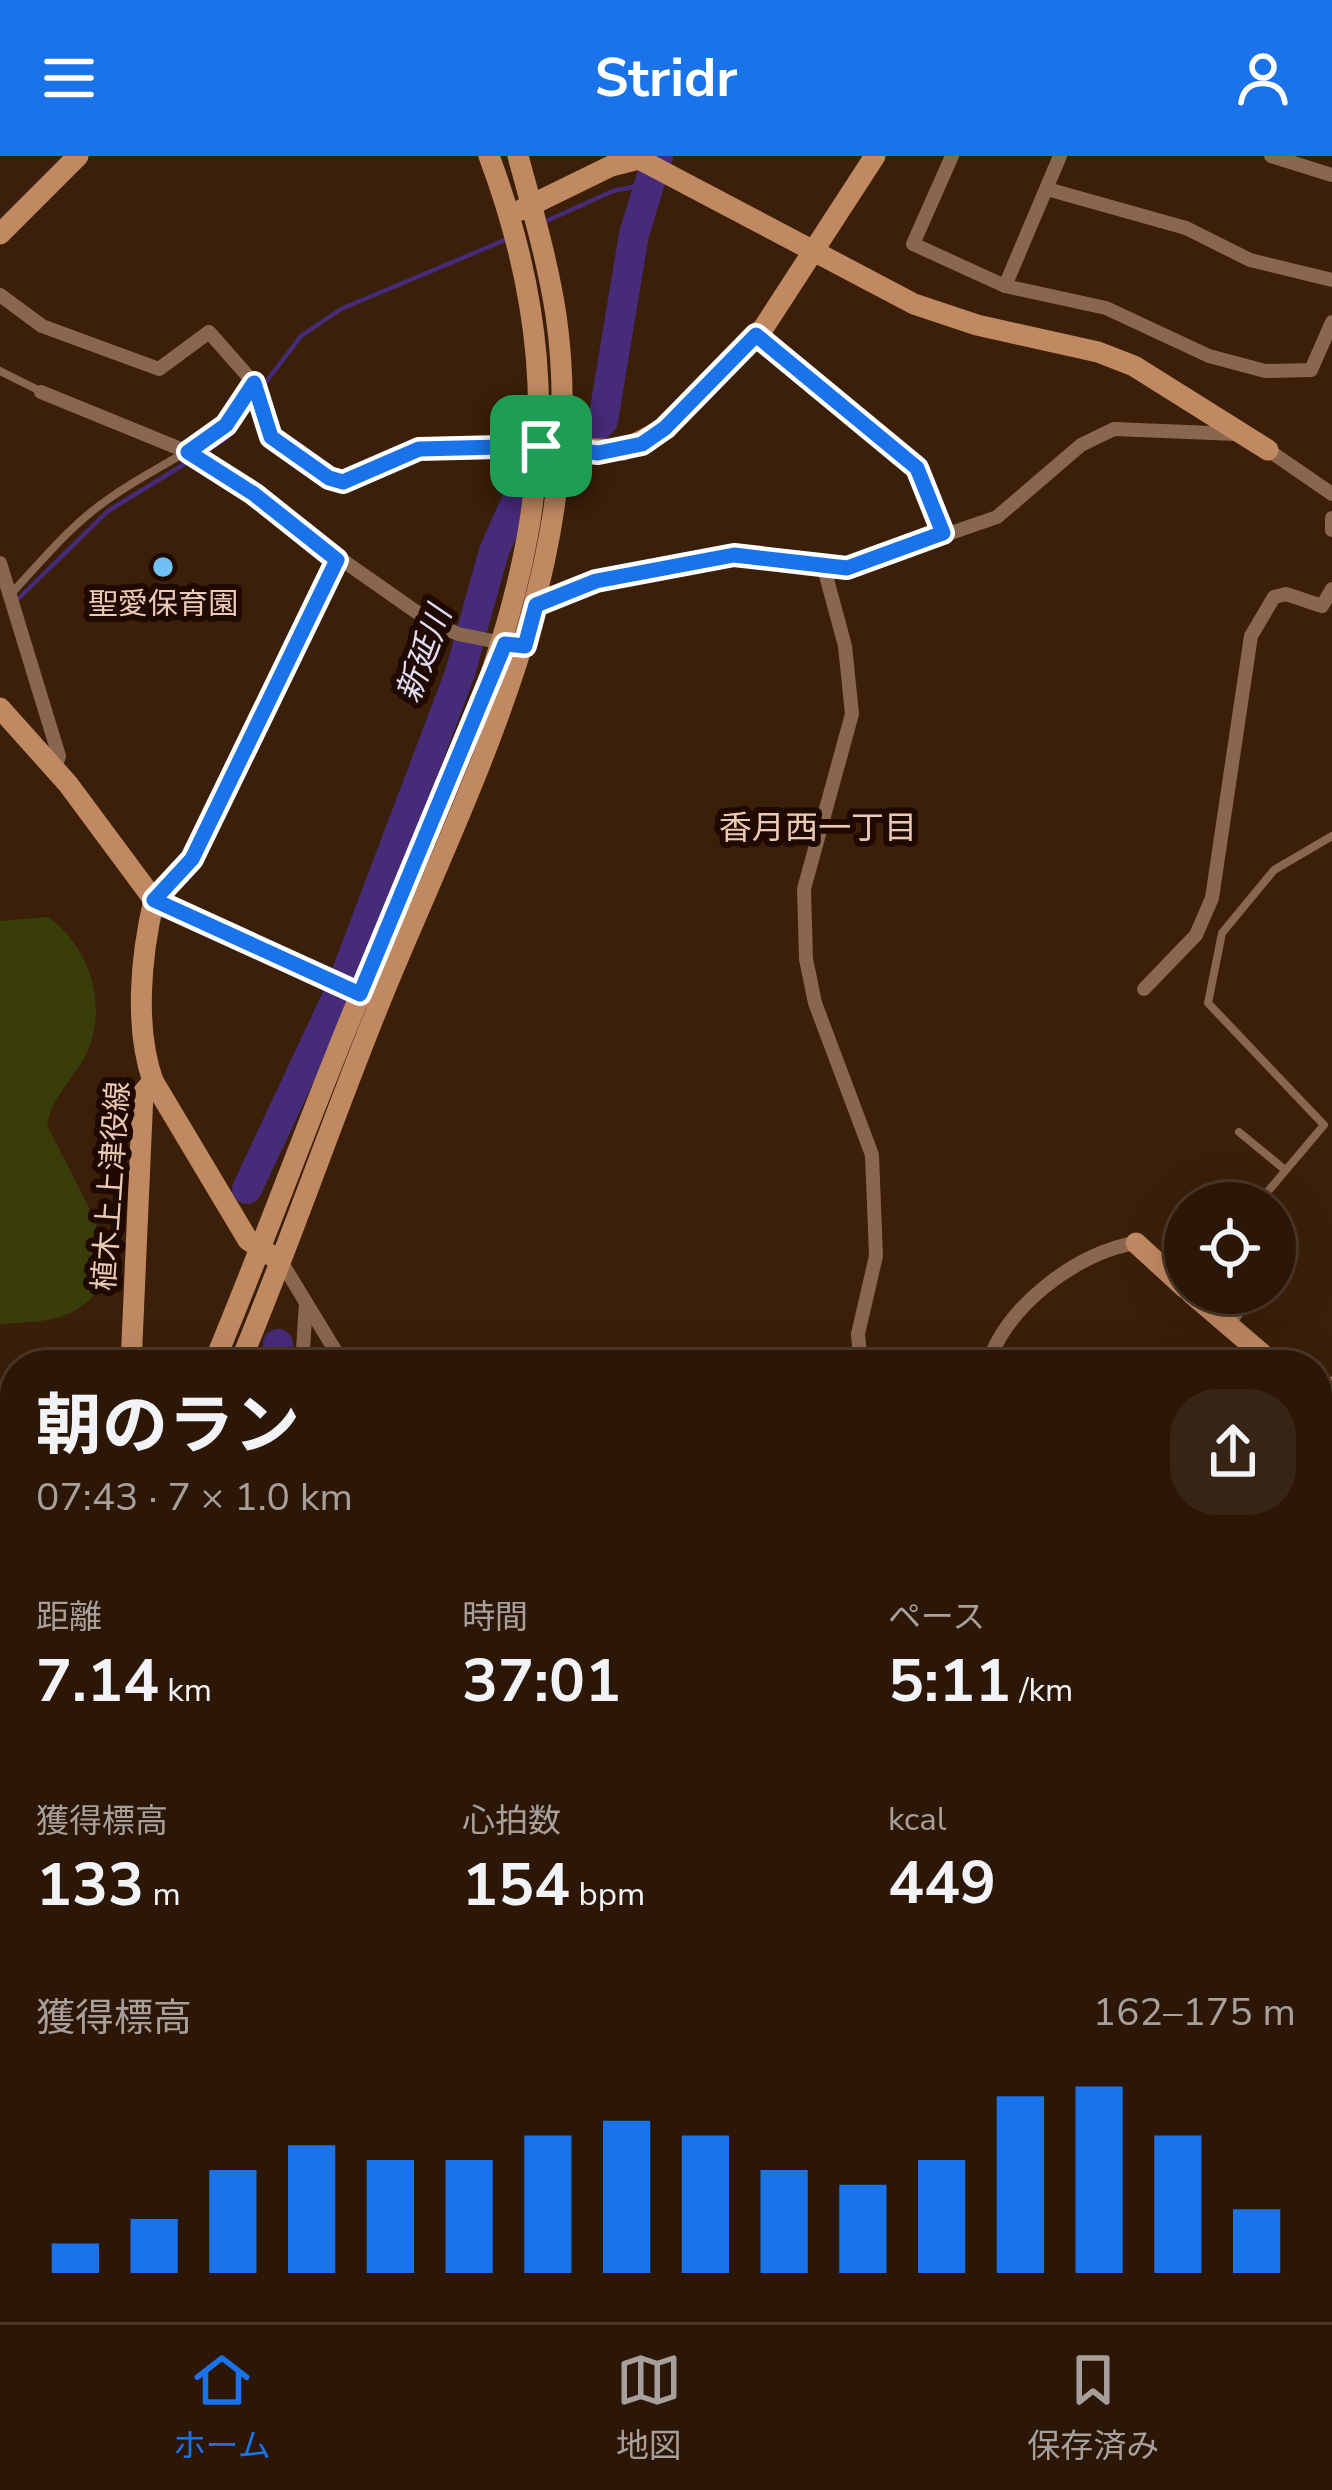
<!DOCTYPE html>
<html lang="ja">
<head>
<meta charset="utf-8">
<style>
	body { margin:0; font-family:"Nunito Sans","Noto Sans JP",sans-serif; background:#382414; color:#f1f3f6; height:100vh; display:flex; flex-direction:column; font-size:45px; white-space:nowrap }
	* { box-sizing:border-box; margin:0 }
	p { font-size:39px; color:#a69f9b }
	.icon { flex:none; width:66px; height:66px; fill:none; stroke:currentColor; stroke-width:2; stroke-linecap:round; stroke-linejoin:round }
	.map { position:relative; flex:1; overflow:hidden }
	.side { position:absolute; left:0px; top:1194px; width:1332px; height:972px; display:flex; flex-direction:column; background:#2c1706; border-radius:48px 48px 0 0; box-shadow:0 12px 48px #0002,0 0 0 3px #483628 }
	.side>* { flex:none }
	.controls { position:absolute; left:1164px; top:1026px; display:grid; gap:24px }
	.controls a { display:grid; place-items:center; width:132px; height:132px; border-radius:50%; background:#2c1706; box-shadow:0 12px 48px #0002,0 0 0 3px #483628; font-size:60px }
	.pin { position:absolute; display:grid; place-items:center; width:102px; height:102px; color:#fff; margin:-51px; border-radius:24px; box-shadow:0 6px 18px #0006 }
	.round { display:grid; place-items:center; flex:none; width:126px; height:126px; border-radius:48px; background:#382414 }
	.summary { display:flex; align-items:center; justify-content:space-between; height:204px; padding:0 36px }
	h1 { font-size:66px; font-weight:700; line-height:90px }
	.stats { display:grid; grid-template-columns:repeat(3,1fr); gap:18px; height:204px; padding:12px 36px }
	.stats div { display:grid; align-content:center }
	.stats b { font-size:60px; font-weight:700 }
	.stats small { font-size:33px; font-weight:400 }
	.stats p { font-size:33px }
	.chart { height:336px; padding:24px 36px }
	.chart p { display:flex; justify-content:space-between }
	.chart svg { width:100%; height:216px; margin-top:12px; stroke:#1a73e8; stroke-width:6 }
	header { display:flex; justify-content:space-between; align-items:center; height:156px; padding:0 36px; background:#1a73e8; color:#fff; font-size:54px; font-weight:700 }
	.tabs { display:flex; justify-content:space-around; align-items:center; height:168px; border-top:3px solid #483628; background:#2c1706; font-size:33px; color:#a69f9b }
	.tabs a { display:grid; justify-items:center; gap:6px }
	.tabs .active { color:#1a73e8 }
	.map>svg:first-child { display:block }
	.green { fill:#383d0a }
	.lines { fill:none; stroke-linecap:round; stroke-linejoin:round }
	.stream { stroke:#462b79; stroke-width:4.5 }
	.river { stroke:#462b79; stroke-width:30 }
	.path { stroke:#755841; stroke-width:3; stroke-dasharray:9 6; stroke-linecap:butt }
	.lane { stroke:#89664e; stroke-width:8 }
	.street { stroke:#89664e; stroke-width:14 }
	.secondary { stroke:#c08962; stroke-width:21 }
	.route-casing { stroke:#fff; stroke-width:24 }
	.route { stroke:#1a73e8; stroke-width:15 }
	.poi-dot { fill:#6dc2f3; stroke:#1f0900; stroke-width:4.5 }
	.labels { text-anchor:middle; stroke-width:12; stroke-linejoin:round; paint-order:stroke }
	.poi-label { font-size:30px; fill:#eacab5; stroke:#1f0900 }
	.street-label { font-size:30px; fill:#eacab5; stroke:#1f0900 }
	.water-label { font-size:33px; font-style:italic; fill:#e1dcf3; stroke:#1f0900 }
	.neighbourhood-label { font-size:33px; fill:#eacab5; stroke:#1f0900 }
</style>
</head>
<body>
<header><svg class="icon" aria-label="menu" viewBox="0 0 24 24"><path d="M4 6h16M4 12h16M4 18h16"/></svg>Stridr<svg class="icon" aria-label="person" viewBox="0 0 24 24"><circle cx="12" cy="8" r="4"/><path d="M4 21q1-7 8-7t8 7"/></svg></header>
<div class="map">
<svg width="1332" height="2166" viewBox="0 0 1332 2166">
	<rect width="100%" height="100%" fill="#3b1f08"/>
	<!-- green -->
	<g class="green">
		<path d="M48,761C85,787 106,839 91,886C82,916 53,936 47,969L96,1066L103,1128C76,1167 44,1165 0,1168V765Z"/>
		<path d="M15,1459V1600L0,1623V1461Z"/>
		<path d="M1317,1475L1332,1480V1732L1317,1750Z"/>
		<path d="M1016,2151H1200L1206,2166H1015Z"/>
	</g>
	<g class="lines">
		<!-- stream -->
		<g class="stream">
			<path d="M542,67L613,35L648,28"/>
			<path d="M259,235L301,180L341,153L505,84"/>
			<path d="M17,444L108,355L227,282L253,244"/>
		</g>
		<!-- river -->
		<g class="river">
			<path d="M247,1033L339,837L460,517L494,395L515,348L603,265L634,78L658,0"/>
			<path d="M278,1188L280,1209"/>
			<path d="M0,1982L15,1955"/>
		</g>
		<!-- path -->
		<path class="path" d="M1317,1771L1332,1770"/>
		<!-- lane -->
		<g class="lane">
			<path d="M0,215L40,235"/>
			<path d="M10,439C41,406 71,368 110,342C173,298 208,297 254,228"/>
			<path d="M1239,976L1284,1013"/>
			<path d="M1213,1047L1220,1040L1228,1047"/>
			<path d="M1258,1047L1324,969L1208,847L1222,777L1274,714L1332,680"/>
			<path d="M1234,1166L1252,1137"/>
		</g>
		<!-- street -->
		<g class="street">
			<path d="M952,0L913,88L1005,130L1106,152L1209,200L1265,215L1311,214L1332,166"/>
			<path d="M1271,0L1332,19"/>
			<path d="M1047,33L1186,72L1250,104L1332,124"/>
			<path d="M1005,130L1060,0"/>
			<path d="M0,139L42,170L159,213L209,176L254,227L271,281L329,322L343,326L419,293L541,290"/>
			<path d="M756,179L917,312L943,377"/>
			<path d="M41,236L188,296L425,462L458,478L508,488"/>
			<path d="M1268,294L1332,338"/>
			<path d="M1332,362V374"/>
			<path d="M0,407L59,600L55,612"/>
			<path d="M824,412L845,490L852,558L804,733L806,803L815,847L872,999L876,1100L858,1178L861,1209"/>
			<path d="M536,449L596,425L734,399L847,413L997,361L1081,289L1114,273L1236,278"/>
			<path d="M154,744L192,703L337,404"/>
			<path d="M1144,833L1196,779L1212,742L1251,480L1274,441L1286,438L1322,450L1332,433"/>
			<path d="M282,1107L344,1209"/>
			<path d="M302,1209L306,1147"/>
			<path d="M764,1209H793"/>
			<path d="M988,1209C1003,1152 1079,1095 1136,1087"/>
			<path d="M1332,1811V1814"/>
			<path d="M1317,1883L1332,1889"/>
			<path d="M0,2009L15,1983"/>
			<path d="M1138,2166L1148,2151"/>
		</g>
		<!-- secondary -->
		<g class="secondary">
			<path d="M521,54L611,10L639,3L914,148L977,169L1098,196L1134,210L1268,294"/>
			<path d="M0,78L78,0"/>
			<path d="M547,291L623,294L665,272L764,171L875,0"/>
			<path d="M0,552L68,628L154,744C141,799 134,871 153,925L248,1084L272,1100"/>
			<path d="M154,744L368,841"/>
			<path d="M1136,1087L1185,1132"/>
			<path d="M1191,1137L1275,1209"/>
			<path d="M131,1209L143,937L153,925"/>
			<path d="M213,1209C267,1080 314,948 368,820C489,530 609,320 489,0"/>
			<path d="M239,1209C291,1086 333,960 384,836C473,621 591,401 556,159C548,106 532,52 518,0"/>
			<path d="M1317,1227L1332,1232"/>
			<path d="M0,1723L15,1687"/>
			<path d="M0,1783L15,1746"/>
		</g>
	</g>
	<g class="lines">
		<defs>
			<path id="route" d="M756,179L917,312L943,377L847,412L734,399L596,425L536,449L525,490L505,488L360,838L154,744L192,703L337,404L254,338L188,296L226,269L254,227L271,281L329,322L343,326L419,293L541,290L598,297L642,288L665,272Z"/>
		</defs>
		<!-- route casing -->
		<use href="#route" class="route-casing"/>
		<!-- route -->
		<use href="#route" class="route"/>
	</g>
	<!-- markers -->
	<circle class="poi-dot" cx="163" cy="411" r="12"/>
	<g class="labels">
		<!-- poi labels -->
		<g class="poi-label">
			<text x="163" y="458">聖愛保育園</text>
		</g>
		<!-- street labels -->
		<g class="street-label">
			<text transform="translate(111 1030) rotate(-86)" y="10">植木上上津役線</text>
		</g>
		<!-- water labels -->
		<g class="water-label">
			<text transform="translate(423 498) rotate(-70)" y="12">新延川</text>
		</g>
		<!-- neighbourhood labels -->
		<g class="neighbourhood-label">
			<text x="818" y="683">香月西一丁目</text>
		</g>
	</g>
</svg>
<div class="controls">
<a><svg class="icon" aria-label="locate" viewBox="0 0 24 24"><circle cx="12" cy="12" r="6"/><path d="M12 2v4M12 18v4M2 12h4M18 12h4"/></svg></a>
</div>
<div class="pin" style="left:541px;top:290px;background:#1e9e55"><svg class="icon" aria-label="arrive" viewBox="0 0 24 24"><path d="M6 21V4h12l-3 4 3 4H6"/></svg></div>
<section class="side">
<div class="summary"><div><h1>朝のラン</h1><p>07:43 · 7 × 1.0 km</p></div><a class="round"><svg class="icon" aria-label="share" viewBox="0 0 24 24"><path d="M12 15V3M7 8l5-5 5 5M5 13v7h14v-7"/></svg></a></div>
<div class="stats">
<div><p>距離</p><b>7.14<small> km</small></b></div>
<div><p>時間</p><b>37:01</b></div>
<div><p>ペース</p><b>5:11<small> /km</small></b></div>
</div>
<div class="stats">
<div><p>獲得標高</p><b>133<small> m</small></b></div>
<div><p>心拍数</p><b>154<small> bpm</small></b></div>
<div><p>kcal</p><b>449</b></div>
</div>
<div class="chart"><p><span>獲得標高</span>162–175 m</p>
<svg viewBox="0 0 160 44" preserveAspectRatio="none"><path d="M5 44V38M15 44V33M25 44V23M35 44V18M45 44V21M55 44V21M65 44V16M75 44V13M85 44V16M95 44V23M105 44V26M115 44V21M125 44V8M135 44V6M145 44V16M155 44V31"/></svg>
</div>
</section>
</div>
<nav class="tabs">
<a class="active"><svg class="icon" aria-label="home" viewBox="0 0 24 24"><path d="M3 11l9-7 9 7M6 9v11h12V9"/></svg>ホーム</a>
<a><svg class="icon" aria-label="map" viewBox="0 0 24 24"><path d="M3 6l6-2 6 2 6-2v14l-6 2-6-2-6 2zM9 4v14M15 6v14"/></svg>地図</a>
<a><svg class="icon" aria-label="saved" viewBox="0 0 24 24"><path d="M7 4h10v16l-5-4-5 4z"/></svg>保存済み</a>
</nav>
</body>
</html>
